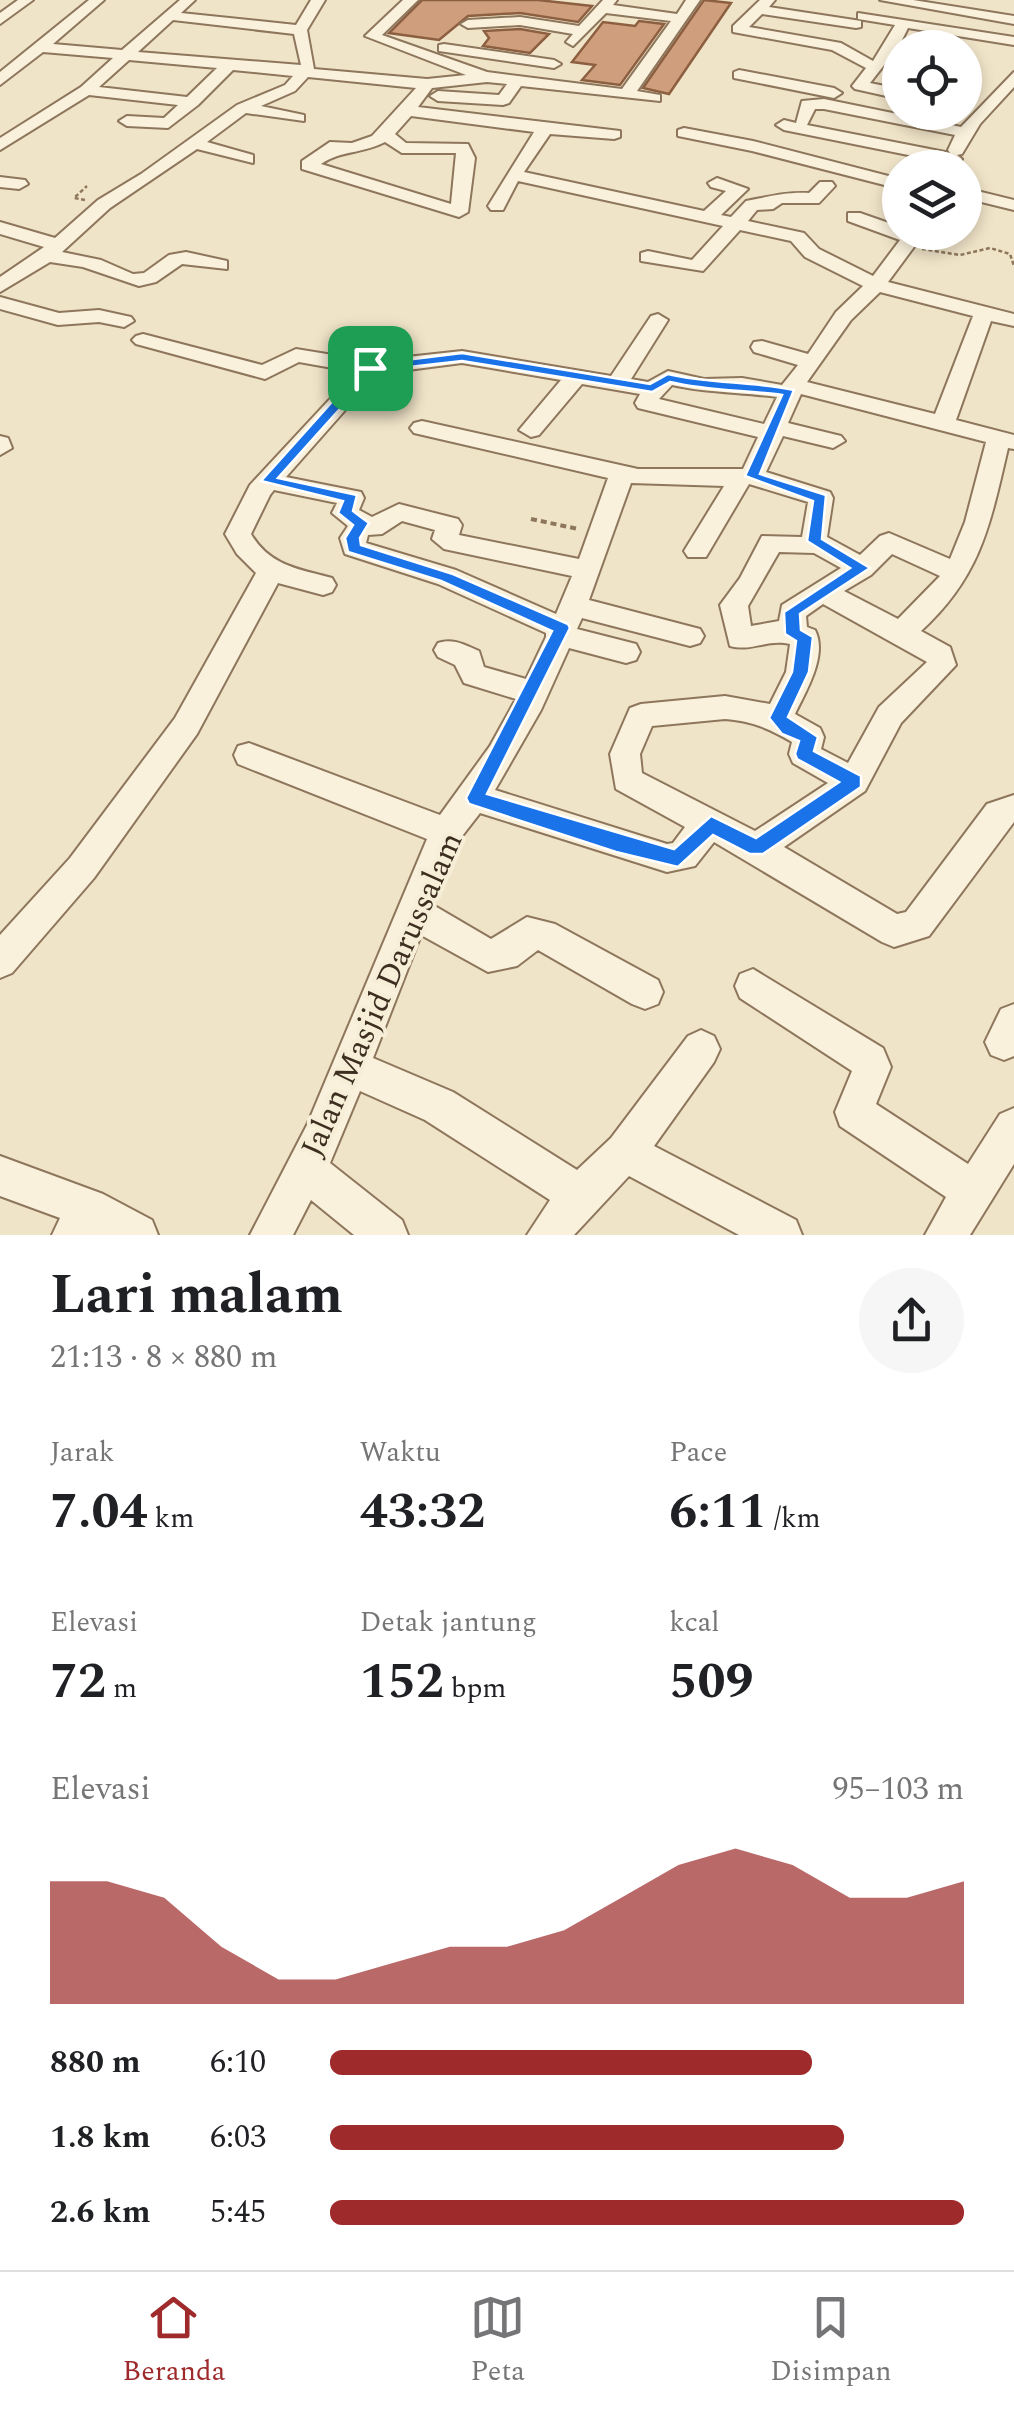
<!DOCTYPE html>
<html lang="id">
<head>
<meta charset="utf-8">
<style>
	body { margin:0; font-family:Spectral,serif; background:#f6f6f6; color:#202124; height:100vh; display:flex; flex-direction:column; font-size:38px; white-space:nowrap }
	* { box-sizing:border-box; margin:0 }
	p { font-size:32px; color:#757577 }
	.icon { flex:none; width:55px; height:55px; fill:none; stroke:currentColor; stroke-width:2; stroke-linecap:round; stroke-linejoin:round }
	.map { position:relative; height:1235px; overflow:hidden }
	.sheet { display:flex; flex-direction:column; background:#fff; flex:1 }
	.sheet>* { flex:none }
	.fabs { position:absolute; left:882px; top:30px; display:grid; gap:20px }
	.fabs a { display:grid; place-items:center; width:100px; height:100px; border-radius:50%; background:#fff; box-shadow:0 5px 15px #0003; font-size:50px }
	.pin { position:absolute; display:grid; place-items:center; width:85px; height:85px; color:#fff; margin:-42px; border-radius:20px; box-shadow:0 5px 15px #0006 }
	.round { display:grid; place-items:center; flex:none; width:105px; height:105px; border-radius:52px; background:#f6f6f6 }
	.summary { display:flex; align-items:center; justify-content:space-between; height:170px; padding:0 50px }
	h1 { font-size:55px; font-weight:700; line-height:75px }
	.stats { display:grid; grid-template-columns:repeat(3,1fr); gap:15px; height:170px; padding:10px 50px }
	.stats div { display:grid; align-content:center }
	.stats b { font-size:50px; font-weight:700 }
	.stats small { font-size:28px; font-weight:400 }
	.stats p { font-size:28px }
	.chart { height:280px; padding:20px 50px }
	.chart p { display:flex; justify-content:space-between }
	.chart svg { width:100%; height:180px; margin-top:10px; fill:#9e2a2b; opacity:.7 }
	ul { padding:0 50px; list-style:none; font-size:32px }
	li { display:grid; grid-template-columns:160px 120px 1fr; align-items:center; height:75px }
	li i { height:25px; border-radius:12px; background:#9e2a2b }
	.dock { display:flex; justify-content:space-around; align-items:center; height:140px; border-top:2px solid #e0e0e0; background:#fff; font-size:28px; color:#757577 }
	.dock a { display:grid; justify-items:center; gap:5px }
	.dock .on { color:#9e2a2b }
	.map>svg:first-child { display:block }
	.building { fill:#cf9f7d; stroke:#8d5f41; stroke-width:2.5 }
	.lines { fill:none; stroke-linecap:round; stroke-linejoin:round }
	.minor-casing { stroke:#8d765c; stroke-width:4 }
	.path-far1 { stroke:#8d765c; stroke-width:2.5; stroke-dasharray:4 2.5; stroke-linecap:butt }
	.path { stroke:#8d765c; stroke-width:4; stroke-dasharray:6 4; stroke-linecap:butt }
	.minor { fill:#faf1dc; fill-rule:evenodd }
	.route { fill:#1a73e8; stroke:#fff; stroke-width:2.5; fill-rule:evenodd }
	.labels { text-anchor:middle; stroke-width:8; stroke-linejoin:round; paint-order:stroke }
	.street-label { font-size:32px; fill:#3d2e20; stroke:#f7eed8 }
</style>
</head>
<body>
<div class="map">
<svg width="1014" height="1235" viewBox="0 0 1014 1235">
	<rect width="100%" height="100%" fill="#f0e4c8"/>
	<!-- building -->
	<g class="building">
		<path d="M422,0H538L592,6L578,22L520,13L468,16L439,40L389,33Z"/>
		<path d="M704,0L731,3L669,94L643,88Z"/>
		<path d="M639,21L664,24L620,85L582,80L595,65L572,62L603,22L635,26Z"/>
		<path d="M520,29L549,34L530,53L483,46L489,38L484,31Z"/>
	</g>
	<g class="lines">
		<defs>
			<g id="minor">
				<path d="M18,0H33L0,24V13Z"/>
				<path d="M89,0H104L53,44L122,50L180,0H195L181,13L296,25L311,0H325L307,30L314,69L427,79L466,75L365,36L403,0H418L382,35L487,72L622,89L671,21L606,13L573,46L566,42L573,34L520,25L468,28L461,24L468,20L520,17L579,26L603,0H617L613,5L677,14L686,0H700L637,91L660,95V101L521,86L509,103L503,105L438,101L430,96L438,91L499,95L507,84L487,82L432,88L418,107L620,131V137L614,139L550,134L524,172L704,211L726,191L711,187L708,183L717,178L748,189L721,215L731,217L746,201C768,197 784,192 809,193L820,182H832L835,186L819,203H782L773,209L757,210L748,221L804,233L819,249L873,276L900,240L848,221V213H860L900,227V232H925L888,282L1014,314V326L991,321L956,420L1014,435V449L1008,448C990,525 981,576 921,631L950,647L956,665L901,723L865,791L784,847L897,914L906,912L987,804L1014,795V822L929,936L894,947L882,942L714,842L695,866L667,872L480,813L459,840L433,905L491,939L527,917L555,924L658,980L663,992L658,1004L645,1009L632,1004L538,950L517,966L488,972L421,935L373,1058L453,1092L577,1170L611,1138L688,1036L701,1030L714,1036L720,1049L714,1062L654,1146L796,1220L802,1235H739L629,1176L574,1235H527L550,1200L425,1120L360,1091L330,1163L402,1220L408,1235H354L311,1200L293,1235H250L307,1125L427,839L238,764L234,755L238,746L249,743L440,815L490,746L516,699L464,683L455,665L438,657L434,650L438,643C453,638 465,645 479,651L484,667L526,679L546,637V633L438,584L345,554L340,538L348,526L332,513L337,503L274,490L270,495L251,534C270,566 299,569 332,578L336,585L332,592L323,595L278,583L197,734L94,878L12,973L0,978V935L70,858L175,718L256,573L237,554L225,534L250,485L355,372L299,362L265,379L136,344L132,340L136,336L143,334L262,365L296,349L370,361L462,351L611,376L651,316L658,314L668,320L631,379L648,382L668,371L704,379L742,378L782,385L798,365L754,352L751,347L754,342L762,341L808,354L836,312L863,286L805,257L791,241L740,230L703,271L641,261V253L648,251L692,260L723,226L518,181L503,210H491L488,206L534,132L411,116L395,134L406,143L468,144L475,158L468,212L459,217L302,169V161L330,142L352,143L372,136L416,88L308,77L295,91L261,106L304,115V121L246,113L207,142L253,155V163L197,149L110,208L62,252L101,260L133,274L144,273L169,255L186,252L227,261V269L182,264L156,282L139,286L83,267L50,262L0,292V277L44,247L0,234V222L55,238L98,200L141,174L237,105L285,85L293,76L233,70L198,105L168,128L127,126L119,121L127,116L164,118L178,105L89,95L0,150V138L81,87L113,58L43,52L0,85V72ZM173,20L294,34L301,65L138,52ZM129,60L217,68L187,97L99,87ZM385,142L402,153H456L451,204L321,164C342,150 362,154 385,142ZM880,292L973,316L935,414L807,382L851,320ZM462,363L561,380L519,430L531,437L539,435L582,384L640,394L635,403L638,408L758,437L743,469H638L422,421L414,423L410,428L414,433L608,478L579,559L459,535L462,525L458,519L399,504L372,517L359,510L364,498L361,492L286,477L377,374ZM672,385C707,393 741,392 777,397L764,424L659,399ZM801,394L986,442L965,522L950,559L889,533L880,536L860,555L827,537L833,498L830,492L766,472L783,436L833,448L845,441L841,436L788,423ZM631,483L724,486L684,551L688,557H706L749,484L808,502L802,537L762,536L740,578L720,605L730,646C750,652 767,639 790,644L786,672L770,704L725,696L641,704L630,708L610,754L616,789L685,827L673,843L667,844L495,790L541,710L569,648L626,663L636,660L640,652L636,644L577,629L582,618L690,646L700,643L704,636L700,629L589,600ZM402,521L435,530L432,539L444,549L572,576L556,614L456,570L366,543L368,535L382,534ZM779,552L814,553L841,568L782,605L779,621L751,626L748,606ZM892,554L940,576L898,619L844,591L871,575ZM823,604L927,662L879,707L848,763L821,749L824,737L820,728L795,714C806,691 828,655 815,630L807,627L806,616ZM725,719C752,721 770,729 792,742L789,754L793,763L828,783L755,831L642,773L640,754L652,726Z"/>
				<path d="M760,0H775L769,7L861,21V27L856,28L762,14L749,27L841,43L873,61L895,25L858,19V13L1014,37V45L908,28L899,46L870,83L900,89V99L855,89L852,86L866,68L832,50L733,32V26Z"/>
				<path d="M880,0H913L1014,16V24Z"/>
				<path d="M444,44L554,60L561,64L554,68L439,51V45Z"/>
				<path d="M739,70L834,88L842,93L834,98L734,78V72Z"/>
				<path d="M1014,72V87L980,124L962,154L957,155L962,159L959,163L953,164L784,130L776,125L784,120L796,123L802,101L824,99L961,127ZM815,109H824L955,135L948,150L950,153L807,125Z"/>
				<path d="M684,128L753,141L900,179V189L752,151L678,136V130Z"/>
				<path d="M0,177L25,180L28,184L19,189L0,187Z"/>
				<path d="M965,188L1014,200V210L965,198Z"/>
				<path d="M0,297L59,313L99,310L131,317L134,321L124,327L99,322L58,325L0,309Z"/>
				<path d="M0,436L8,438L12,448L0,455Z"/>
				<path d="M753,969L883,1048L891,1067L876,1104L968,1164L1000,1114L1014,1108V1164L970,1235H925L946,1197L840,1126L835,1112L852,1071L740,998L735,986L740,974Z"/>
				<path d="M1014,1004V1056L1004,1060L991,1055L985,1042L1001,1009Z"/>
				<path d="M0,1156L103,1194L152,1220L158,1235H52L60,1218L0,1196Z"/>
			</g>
		</defs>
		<!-- minor casing -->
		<use href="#minor" class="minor-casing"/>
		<!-- path-far1 -->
		<g class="path-far1">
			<path d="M85,200L74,198L87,186"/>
			<path d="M922,249L960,255L990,248L1010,254L1014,266"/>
		</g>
		<!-- path -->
		<path class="path" d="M531,519L578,529"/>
		<!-- minor -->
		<use href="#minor" class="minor"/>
	</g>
	<!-- route -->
	<path class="route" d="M462,353L650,384L668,374C710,384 752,381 794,390L760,474L826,495L822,539L870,568L800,614L801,630L813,637L809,672L788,717L818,737L814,751L861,776V787L763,854H750L713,835L678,867L616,852L469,804L466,798L552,631L441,581L348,552L345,538L353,525L338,513L343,501L261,481L365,365ZM462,361L652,392L670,382C707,391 744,390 782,395L745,476L813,501L807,541L850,568L784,612L785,634L796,641L792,672L769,718L782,734L799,741L795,754L797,759L839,782L756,838L711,816L674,849L487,794L570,628L568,624L453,574L361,545L360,538L369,523L353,511L357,495L278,478L374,371Z"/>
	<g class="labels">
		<!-- street labels -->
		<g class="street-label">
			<text transform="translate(381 994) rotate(-66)" y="11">Jalan Masjid Darussalam</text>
		</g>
	</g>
</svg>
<div class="fabs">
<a><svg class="icon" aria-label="locate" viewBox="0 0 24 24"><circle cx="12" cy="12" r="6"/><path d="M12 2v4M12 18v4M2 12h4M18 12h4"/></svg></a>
<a><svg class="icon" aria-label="layers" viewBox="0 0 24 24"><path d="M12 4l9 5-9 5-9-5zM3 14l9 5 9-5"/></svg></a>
</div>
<div class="pin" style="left:370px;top:368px;background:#1e9e55"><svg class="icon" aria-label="arrive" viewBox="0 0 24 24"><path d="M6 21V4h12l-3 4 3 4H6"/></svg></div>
</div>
<section class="sheet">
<div class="summary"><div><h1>Lari malam</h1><p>21:13 · 8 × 880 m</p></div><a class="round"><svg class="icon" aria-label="share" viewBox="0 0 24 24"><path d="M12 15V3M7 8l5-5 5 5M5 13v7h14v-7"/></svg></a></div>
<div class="stats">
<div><p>Jarak</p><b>7.04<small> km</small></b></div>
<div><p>Waktu</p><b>43:32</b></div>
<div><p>Pace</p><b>6:11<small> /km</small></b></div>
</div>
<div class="stats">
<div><p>Elevasi</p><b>72<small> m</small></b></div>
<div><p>Detak jantung</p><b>152<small> bpm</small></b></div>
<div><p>kcal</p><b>509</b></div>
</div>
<div class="chart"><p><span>Elevasi</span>95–103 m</p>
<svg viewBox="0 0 160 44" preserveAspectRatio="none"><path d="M0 44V14L10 14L20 18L30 30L40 38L50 38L60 34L70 30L80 30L90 26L100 18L110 10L120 6L130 10L140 18L150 18L160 14V44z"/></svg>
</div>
<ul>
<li><b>880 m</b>6:10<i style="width:76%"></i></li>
<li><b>1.8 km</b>6:03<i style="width:81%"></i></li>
<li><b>2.6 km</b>5:45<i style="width:100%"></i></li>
</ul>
</section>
<nav class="dock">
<a class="on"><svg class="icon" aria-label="home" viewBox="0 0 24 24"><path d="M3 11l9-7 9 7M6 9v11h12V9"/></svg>Beranda</a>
<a><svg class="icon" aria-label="map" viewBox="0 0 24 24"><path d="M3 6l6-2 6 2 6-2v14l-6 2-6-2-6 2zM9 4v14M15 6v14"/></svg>Peta</a>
<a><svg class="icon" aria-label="saved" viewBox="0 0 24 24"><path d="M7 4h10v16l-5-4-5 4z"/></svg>Disimpan</a>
</nav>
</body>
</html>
